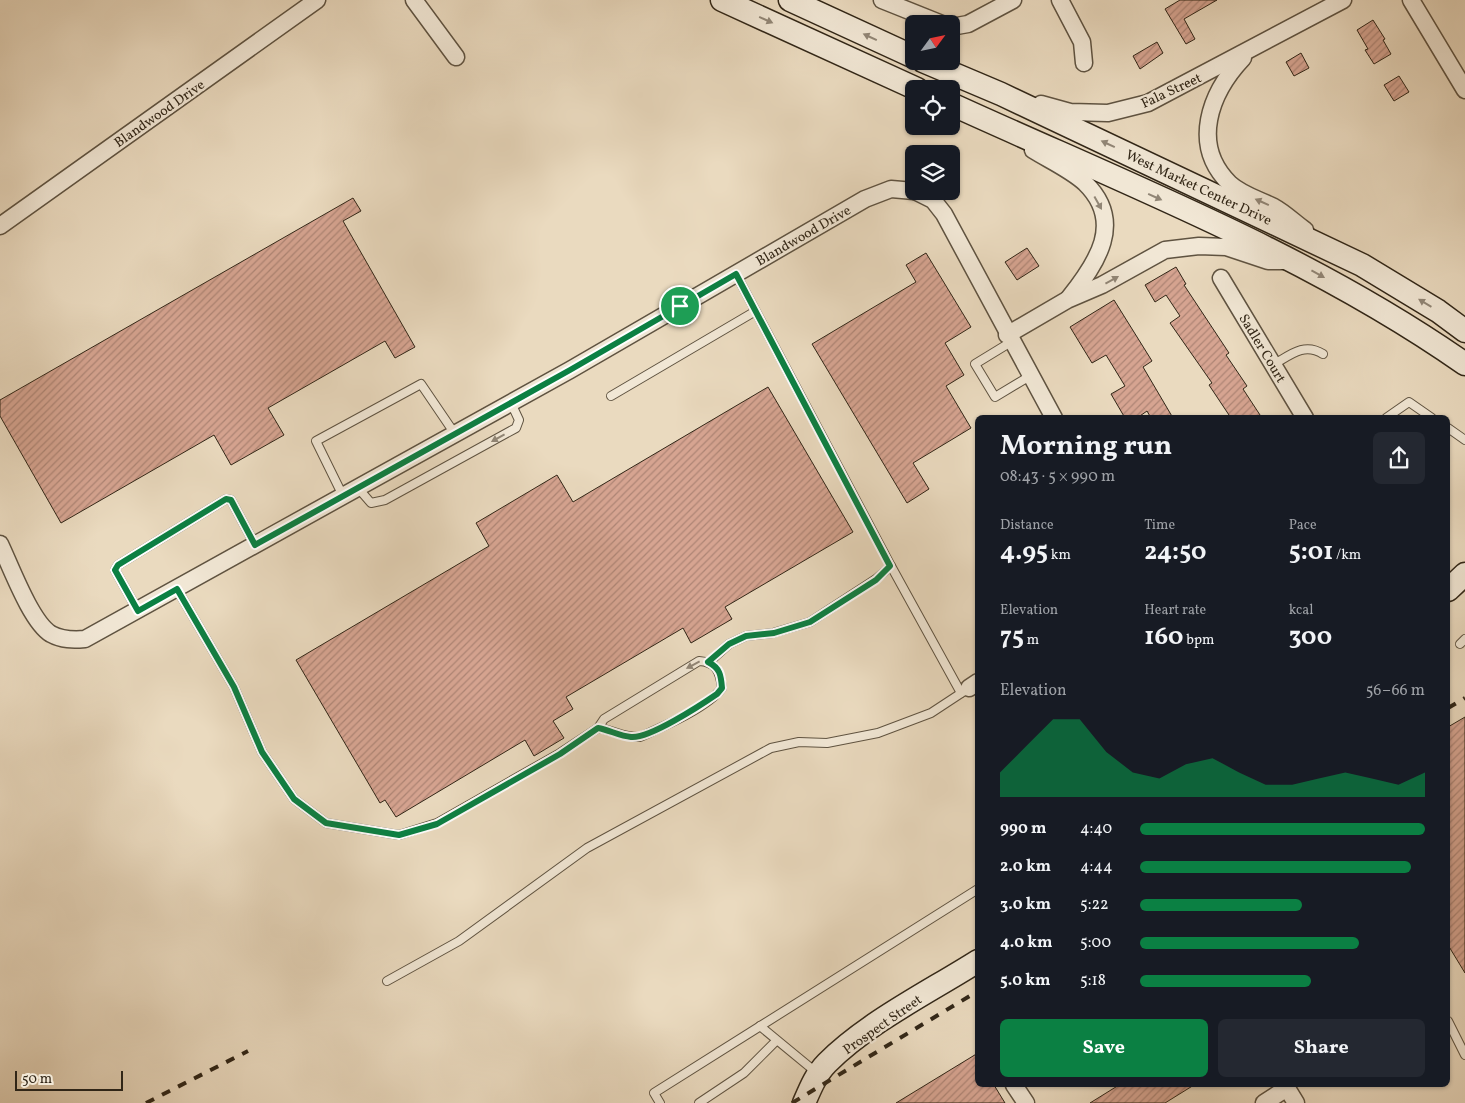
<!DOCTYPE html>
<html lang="en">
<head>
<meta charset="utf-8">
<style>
	body { margin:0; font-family:Vollkorn,serif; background:#242831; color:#f1f3f6; height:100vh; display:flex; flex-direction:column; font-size:19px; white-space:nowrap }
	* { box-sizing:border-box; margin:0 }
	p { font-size:16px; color:#9ea1a6 }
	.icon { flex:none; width:28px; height:28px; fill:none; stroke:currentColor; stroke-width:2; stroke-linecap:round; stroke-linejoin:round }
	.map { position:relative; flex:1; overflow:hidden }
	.sheet { position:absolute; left:975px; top:415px; width:475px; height:672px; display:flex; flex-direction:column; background:#171b24; border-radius:8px; box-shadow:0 1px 4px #0004 }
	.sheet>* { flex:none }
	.needle { width:32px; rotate:57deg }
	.controls { position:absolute; left:905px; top:15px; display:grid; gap:10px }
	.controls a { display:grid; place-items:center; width:55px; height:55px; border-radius:8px; background:#171b24; box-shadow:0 1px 4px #0004; font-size:25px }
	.scale { position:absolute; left:15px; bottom:12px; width:108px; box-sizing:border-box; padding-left:5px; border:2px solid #312617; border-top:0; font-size:14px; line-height:18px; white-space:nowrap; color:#312617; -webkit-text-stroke:4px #f1e7d5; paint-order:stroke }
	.pin { position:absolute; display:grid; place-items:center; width:42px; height:42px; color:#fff; margin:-21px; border:2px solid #fff; border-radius:50%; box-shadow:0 1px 5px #0007 }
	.round { display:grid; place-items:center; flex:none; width:52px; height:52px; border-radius:8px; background:#242831 }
	.headline { display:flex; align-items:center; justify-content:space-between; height:85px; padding:0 25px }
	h1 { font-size:28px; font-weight:700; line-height:38px }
	.metrics { display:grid; grid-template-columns:repeat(3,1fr); gap:8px; height:85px; padding:5px 25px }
	.metrics div { display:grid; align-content:center }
	.metrics b { font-size:25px; font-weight:700 }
	.metrics small { font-size:14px; font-weight:400 }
	.metrics p { font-size:14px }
	.chart { height:140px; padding:10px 25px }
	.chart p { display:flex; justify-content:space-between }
	.chart svg { width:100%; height:90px; margin-top:5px; fill:#0b8043; opacity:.7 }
	.primary-button { display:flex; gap:10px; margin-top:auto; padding:10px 25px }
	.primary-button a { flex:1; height:58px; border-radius:8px; background:#0b8043; color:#fff; font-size:20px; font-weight:700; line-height:58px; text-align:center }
	.primary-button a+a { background:#242831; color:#f1f3f6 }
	ul { padding:0 25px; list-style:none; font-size:16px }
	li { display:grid; grid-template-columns:80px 60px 1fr; align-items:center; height:38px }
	li i { height:12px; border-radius:6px; background:#0b8043 }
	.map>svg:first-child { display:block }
	.building { fill:url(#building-hatch); stroke:#312617 }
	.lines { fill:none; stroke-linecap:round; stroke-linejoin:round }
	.lane-casing { stroke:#5f5341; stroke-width:10 }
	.street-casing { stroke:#5f5341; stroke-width:19 }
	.secondary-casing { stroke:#312617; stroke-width:25 }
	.lane { stroke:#f1e7d5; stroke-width:8 }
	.street { stroke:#f1e7d5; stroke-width:16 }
	.secondary { stroke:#f1e7d5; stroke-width:22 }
	.rail { stroke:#312617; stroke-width:4; stroke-dasharray:9 9; stroke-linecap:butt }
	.oneway { fill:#918676 }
	.route-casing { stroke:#fff; stroke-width:10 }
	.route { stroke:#0b8043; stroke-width:6 }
	.labels { text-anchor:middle; stroke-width:4.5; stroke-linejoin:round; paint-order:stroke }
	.street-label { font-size:14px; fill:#312617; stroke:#f1e7d5 }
</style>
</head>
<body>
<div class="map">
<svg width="1465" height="1103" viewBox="0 0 1465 1103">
	<defs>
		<pattern id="building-hatch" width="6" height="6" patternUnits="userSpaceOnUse" patternTransform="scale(1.25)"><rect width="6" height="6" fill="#d6a491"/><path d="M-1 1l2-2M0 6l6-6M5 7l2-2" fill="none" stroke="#ae8575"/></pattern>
	</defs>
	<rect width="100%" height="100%" fill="#eadabf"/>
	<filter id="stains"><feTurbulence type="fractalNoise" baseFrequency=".004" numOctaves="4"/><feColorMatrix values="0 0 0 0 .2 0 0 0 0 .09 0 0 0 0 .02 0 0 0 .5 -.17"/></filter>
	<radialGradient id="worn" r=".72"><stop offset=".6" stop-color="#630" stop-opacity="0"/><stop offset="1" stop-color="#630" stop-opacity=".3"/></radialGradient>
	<!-- building -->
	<g class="building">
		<path d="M1180,0H1217L1184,19L1195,39L1186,44L1165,9Z"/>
		<path d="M1373,20L1385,39L1383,40L1391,54L1374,64L1365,50L1368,49L1357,30Z"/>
		<path d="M1157,42L1163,53L1140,69L1133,56Z"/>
		<path d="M1301,53L1309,68L1294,76L1286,62Z"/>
		<path d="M1399,76L1409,92L1394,101L1384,85Z"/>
		<path d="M353,198L361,211L343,221L415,347L395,358L385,341L268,408L284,435L231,465L214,435L61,523L0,416V400Z"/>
		<path d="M1027,248L1039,266L1017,280L1005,262Z"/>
		<path d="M926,253L971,327L945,343L964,375L946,386L971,428L913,463L929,489L907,503L812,344L916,282L906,265Z"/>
		<path d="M1176,267L1186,284L1184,285L1229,353L1226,355L1247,386L1243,389L1262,418H1231L1209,385L1212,383L1170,323L1180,316L1166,295L1155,302L1145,285Z"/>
		<path d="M1114,300L1152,361L1143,367L1173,418H1151L1147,411L1137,418H1125L1111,394L1125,386L1106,355L1092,363L1070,327Z"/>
		<path d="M768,387L853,532L725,607L732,619L691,643L683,628L566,697L573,709L553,721L564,738L534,756L525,740L396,817L385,800L380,803L296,660L489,546L476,523L557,475L573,502Z"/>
		<path d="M1465,717V973L1448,945V727Z"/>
		<path d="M978,1053V1085H994L1005,1103H896Z"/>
		<path d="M1119,1085H1194L1165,1103H1090Z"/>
	</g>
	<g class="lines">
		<defs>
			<g id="lane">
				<path d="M1011,342L975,364L995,397L1030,376"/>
				<path d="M1273,365C1290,355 1304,342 1323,354"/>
				<path d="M611,396L754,312"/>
				<path d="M1386,418L1409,402L1432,418"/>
				<path d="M1448,428L1465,440"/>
				<path d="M358,488L371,503L385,500L516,428L519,420L511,403"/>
				<path d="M343,496L316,441L421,384L455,434"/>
				<path d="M891,566L961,693"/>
				<path d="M177,589L234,687L262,752L294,799L326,823L399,835L437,823L560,753L598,728L604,719L699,661C716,662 720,671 722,688C707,708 664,726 640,737C625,738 613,730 598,728"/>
				<path d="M138,611L115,570L118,565L226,499L231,500L255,545"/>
				<path d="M1460,644L1465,639"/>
				<path d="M709,662L729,644L746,636L773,633L810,622L876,579L891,566L736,274"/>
				<path d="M387,981L459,941L587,848L771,748L799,742L827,743L878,733L931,713L969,688"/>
				<path d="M1448,1021L1465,1055"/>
				<path d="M760,1026L817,1073"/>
				<path d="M660,1103L654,1093L978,889"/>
				<path d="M699,1103L744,1073L776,1041"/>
			</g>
			<g id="street">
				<path d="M414,0L456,57"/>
				<path d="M882,0L942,24"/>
				<path d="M1060,0L1082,42L1084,63"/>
				<path d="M1411,0L1465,90"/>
				<path d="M951,27L968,24L1013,0"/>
				<path d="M1243,58C1210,93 1190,145 1230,184C1242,195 1260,200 1274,207C1285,213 1295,223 1305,230"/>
				<path d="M1041,104L1070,112L1108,113L1148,103L1343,0"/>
				<path d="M1033,150C1049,160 1071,170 1085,183C1125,222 1097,263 1069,298"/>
				<path d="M915,191L933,200L944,214L1054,418"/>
				<path d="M0,226L317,0"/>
				<path d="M1221,278L1305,418"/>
				<path d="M1007,335L1067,300L1102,285L1165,250L1199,246L1226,247L1268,261H1288"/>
				<path d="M0,544C11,567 31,622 51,634C62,640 73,640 85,639L570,370L865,199L891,189L914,191"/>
				<path d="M969,688L978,682"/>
				<path d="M1014,1085L1026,1103"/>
				<path d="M1285,1085L1296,1103"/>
				<path d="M1264,1103L1287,1088"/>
			</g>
			<g id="secondary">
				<path d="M722,0L917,89"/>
				<path d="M790,0L914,57"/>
				<path d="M923,61L1001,94L1362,265L1438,311L1465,331"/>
				<path d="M951,104C1126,184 1308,254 1465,364"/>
				<path d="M1448,590L1465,574"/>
				<path d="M804,1103C810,1089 816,1074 827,1063C868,1022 929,992 978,961"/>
			</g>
		</defs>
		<!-- lane casing -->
		<use href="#lane" class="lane-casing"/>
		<!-- street casing -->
		<use href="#street" class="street-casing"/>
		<!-- secondary casing -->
		<use href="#secondary" class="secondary-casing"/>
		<!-- lane -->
		<use href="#lane" class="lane"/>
		<!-- street -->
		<use href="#street" class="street"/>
		<!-- secondary -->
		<use href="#secondary" class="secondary"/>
		<!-- rail -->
		<g class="rail">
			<path d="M1448,708L1465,698"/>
			<path d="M146,1103L248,1051"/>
			<path d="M792,1103L978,991"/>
		</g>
	</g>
	<!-- one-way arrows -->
	<defs><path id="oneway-solid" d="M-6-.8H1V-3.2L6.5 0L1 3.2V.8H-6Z" transform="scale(1.25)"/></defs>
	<g class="oneway">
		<use href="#oneway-solid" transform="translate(766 20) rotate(24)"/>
		<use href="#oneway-solid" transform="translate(870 37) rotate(-155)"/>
		<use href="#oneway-solid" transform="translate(1108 144) rotate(-155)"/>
		<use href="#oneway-solid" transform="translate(1155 197) rotate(24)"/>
		<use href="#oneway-solid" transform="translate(1262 202) rotate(-156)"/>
		<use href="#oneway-solid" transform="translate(1098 203) rotate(61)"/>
		<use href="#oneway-solid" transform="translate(1318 274) rotate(29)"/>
		<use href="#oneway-solid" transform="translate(1112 280) rotate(-29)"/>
		<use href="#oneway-solid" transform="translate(1425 303) rotate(-149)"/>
		<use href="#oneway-solid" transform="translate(498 438) rotate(151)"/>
		<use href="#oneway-solid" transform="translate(693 665) rotate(152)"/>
	</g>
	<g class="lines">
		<defs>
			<path id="route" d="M736,274L890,566L876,580L810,622L774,633L746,636L729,644L708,662C720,668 721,675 722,688L717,694C701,705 649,739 631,737C620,736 609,730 598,728L560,754L437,824L399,835L326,823L294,799L262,752L234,687L177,589L138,611L115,570L118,565L226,499L231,500L255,545L570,370Z"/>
		</defs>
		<!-- route casing -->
		<use href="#route" class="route-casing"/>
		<!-- route -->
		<use href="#route" class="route"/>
	</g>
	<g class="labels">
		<!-- street labels -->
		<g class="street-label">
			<text transform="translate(1171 90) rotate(-25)" y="5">Fala Street</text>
			<text transform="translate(159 113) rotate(-35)" y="5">Blandwood Drive</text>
			<text transform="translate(1199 187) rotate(25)" y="5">West Market Center Drive</text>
			<text transform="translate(803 235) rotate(-30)" y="5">Blandwood Drive</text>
			<text transform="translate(1263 348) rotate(59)" y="5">Sadler Court</text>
			<text transform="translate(882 1024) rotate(-35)" y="5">Prospect Street</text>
		</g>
	</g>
	<rect width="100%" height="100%" filter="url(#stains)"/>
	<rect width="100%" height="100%" fill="url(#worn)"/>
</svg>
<div class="controls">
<a><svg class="needle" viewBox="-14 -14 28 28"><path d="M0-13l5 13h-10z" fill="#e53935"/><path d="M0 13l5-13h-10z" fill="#9ea1a6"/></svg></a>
<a><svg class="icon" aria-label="locate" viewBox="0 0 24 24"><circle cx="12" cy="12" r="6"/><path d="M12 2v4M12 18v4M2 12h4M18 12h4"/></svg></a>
<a><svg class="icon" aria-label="layers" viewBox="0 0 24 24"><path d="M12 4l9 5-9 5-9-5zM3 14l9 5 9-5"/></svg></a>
</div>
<div class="scale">50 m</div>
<div class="pin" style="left:680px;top:306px;background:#1e9e55"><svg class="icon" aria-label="arrive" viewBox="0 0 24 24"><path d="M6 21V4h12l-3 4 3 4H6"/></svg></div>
<section class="sheet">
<div class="headline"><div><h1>Morning run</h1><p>08:43 · 5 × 990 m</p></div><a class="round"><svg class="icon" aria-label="share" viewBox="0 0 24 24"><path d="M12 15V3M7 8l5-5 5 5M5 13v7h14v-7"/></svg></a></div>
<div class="metrics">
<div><p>Distance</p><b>4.95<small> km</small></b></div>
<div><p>Time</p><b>24:50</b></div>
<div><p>Pace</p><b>5:01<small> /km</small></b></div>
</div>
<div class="metrics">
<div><p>Elevation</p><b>75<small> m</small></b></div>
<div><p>Heart rate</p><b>160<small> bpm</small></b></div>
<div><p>kcal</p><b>300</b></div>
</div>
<div class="chart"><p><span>Elevation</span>56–66 m</p>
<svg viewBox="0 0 160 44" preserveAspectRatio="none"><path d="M0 44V32L10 19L20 6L30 6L40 22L50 32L60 35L70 28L80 25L90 32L100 38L110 38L120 35L130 32L140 35L150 38L160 32V44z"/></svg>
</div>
<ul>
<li><b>990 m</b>4:40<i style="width:100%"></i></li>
<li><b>2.0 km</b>4:44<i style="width:95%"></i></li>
<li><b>3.0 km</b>5:22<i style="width:57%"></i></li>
<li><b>4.0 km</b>5:00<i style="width:77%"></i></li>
<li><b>5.0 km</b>5:18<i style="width:60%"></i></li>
</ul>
<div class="primary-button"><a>Save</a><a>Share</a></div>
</section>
</div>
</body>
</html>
